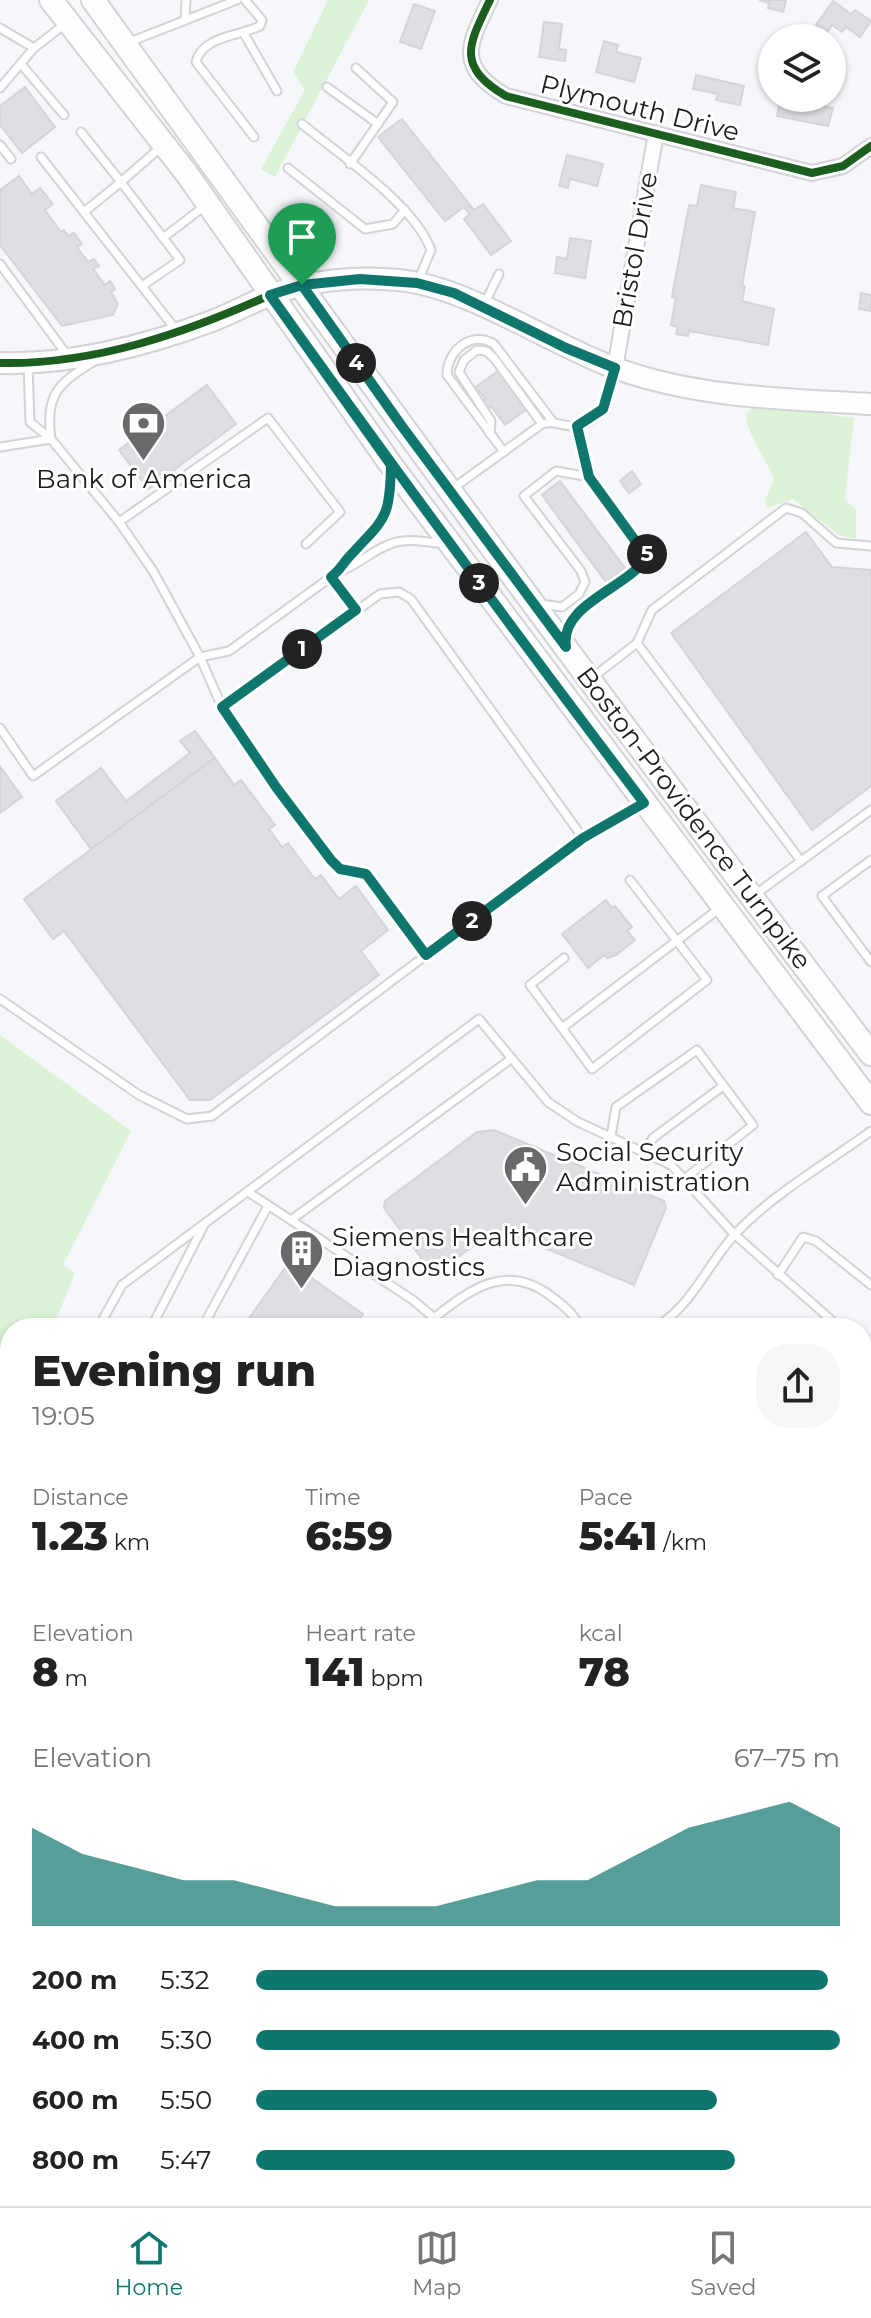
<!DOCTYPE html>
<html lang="en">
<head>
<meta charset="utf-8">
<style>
	body { margin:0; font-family:Montserrat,sans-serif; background:#f6f6f6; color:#222; height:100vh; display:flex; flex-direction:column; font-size:30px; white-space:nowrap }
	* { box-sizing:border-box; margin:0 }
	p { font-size:26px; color:#767676 }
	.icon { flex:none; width:44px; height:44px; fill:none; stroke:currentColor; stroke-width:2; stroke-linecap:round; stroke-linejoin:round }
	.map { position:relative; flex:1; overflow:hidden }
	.side { position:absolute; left:0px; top:1318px; width:872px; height:888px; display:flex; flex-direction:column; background:#fff; border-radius:32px 32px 0 0; box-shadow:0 2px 6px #0004 }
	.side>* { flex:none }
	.tools { position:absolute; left:758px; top:24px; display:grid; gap:16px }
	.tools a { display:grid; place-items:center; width:88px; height:88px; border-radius:50%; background:#fff; box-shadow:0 2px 6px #0004; font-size:40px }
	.pin { position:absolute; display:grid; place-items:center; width:68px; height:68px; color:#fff; margin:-82px -34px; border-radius:50% 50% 50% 0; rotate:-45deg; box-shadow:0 0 8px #0007 }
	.pin .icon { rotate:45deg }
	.km { position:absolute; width:40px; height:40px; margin:-20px; border-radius:50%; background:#222; color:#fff; font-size:22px; line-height:40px; text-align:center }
	.round { display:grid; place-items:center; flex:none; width:84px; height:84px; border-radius:32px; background:#f6f6f6 }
	.head { display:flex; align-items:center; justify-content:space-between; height:136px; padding:0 32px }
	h1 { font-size:44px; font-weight:800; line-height:60px }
	.figures { display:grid; grid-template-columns:repeat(3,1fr); gap:12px; height:136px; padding:8px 32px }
	.figures div { display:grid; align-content:center }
	.figures b { font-size:40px; font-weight:800 }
	.figures small { font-size:22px; font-weight:400 }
	.figures p { font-size:22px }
	.chart { height:224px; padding:16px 32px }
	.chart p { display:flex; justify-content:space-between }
	.chart svg { width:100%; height:144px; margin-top:8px; fill:#0f766e; opacity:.7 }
	ul { padding:0 32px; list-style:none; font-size:26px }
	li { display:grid; grid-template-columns:128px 96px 1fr; align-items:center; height:60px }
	li i { height:20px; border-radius:10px; background:#0f766e }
	.dock { display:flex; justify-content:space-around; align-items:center; height:112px; border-top:2px solid #e0e0e0; background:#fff; font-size:22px; color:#767676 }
	.dock a { display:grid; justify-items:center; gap:4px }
	.dock .current { color:#0f766e }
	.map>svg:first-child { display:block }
	.green { fill:#dcf2d7 }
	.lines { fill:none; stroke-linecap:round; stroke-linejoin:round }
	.stream { stroke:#86b9e3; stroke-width:5 }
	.building { fill:#dddfe2; stroke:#d4d5d8; stroke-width:2 }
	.lane-casing { stroke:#d2d3d6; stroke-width:11 }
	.street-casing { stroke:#d2d3d6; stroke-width:18 }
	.secondary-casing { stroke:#d2d3d6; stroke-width:24 }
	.primary-casing { stroke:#d2d3d6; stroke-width:26 }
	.lane { stroke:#fefefe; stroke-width:7 }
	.street { stroke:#fefefe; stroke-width:14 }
	.secondary { stroke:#fefefe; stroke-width:20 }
	.primary { stroke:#fefefe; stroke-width:22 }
	.cycleway-casing { stroke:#fff; stroke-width:13 }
	.cycleway { stroke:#1b5e20; stroke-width:8 }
	.route-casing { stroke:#fff; stroke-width:16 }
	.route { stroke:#0f766e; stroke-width:10 }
	.labels { text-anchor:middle; stroke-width:6; stroke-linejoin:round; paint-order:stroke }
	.street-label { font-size:26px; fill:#1a1c1e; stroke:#fff }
	.poi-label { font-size:26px; fill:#1a1c1e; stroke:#fff; text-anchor:start }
</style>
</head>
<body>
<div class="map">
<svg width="871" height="2206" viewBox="0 0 871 2206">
	<rect width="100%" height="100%" fill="#f5f7fa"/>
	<!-- green -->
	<g class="green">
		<path d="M328,0H369L275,177L261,169L305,90L293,72Z"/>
		<path d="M758,404L854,418L845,499L856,510V539L839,535L793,499L767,508L765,500L774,480C766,457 747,437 746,413Z"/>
		<path d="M0,1035L131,1131L63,1265L75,1273L53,1328H10V2115L0,2130Z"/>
		<path d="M871,1490V1616L862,1614V1494Z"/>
		<path d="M353,2196H803L813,2206H357Z"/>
	</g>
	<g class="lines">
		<!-- stream -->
		<g class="stream">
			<path d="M862,1529L871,1522"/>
			<path d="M0,2153L10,2137"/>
			<path d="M365,2196L369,2206"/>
		</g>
	</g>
	<!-- building -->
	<g class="building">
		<path d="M759,0H786L783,12L768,8L769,3Z"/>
		<path d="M833,1L851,14L855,10L871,21L860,37L846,27L842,32L832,25L827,33L816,25Z"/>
		<path d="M414,4L435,11L421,49L400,42Z"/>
		<path d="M544,22L562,24L559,49L566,50L565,61L539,57Z"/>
		<path d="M604,41L618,45L616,52L641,58L634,82L596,72Z"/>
		<path d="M696,75L744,86L740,105L716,100L718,94L693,89Z"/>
		<path d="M25,87L55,127L22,153L0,125V106Z"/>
		<path d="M781,98L833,108L828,126L777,116Z"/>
		<path d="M402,119L474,210L483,204L511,241L491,255L464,219L470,214L464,207L445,221L378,137Z"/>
		<path d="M567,155L603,164L597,186L570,179L568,188L559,186Z"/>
		<path d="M19,176L32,194L40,188L53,204L45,210L61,232L64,230L68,236L74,233L82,244L77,247L88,262L94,259L99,266L93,269L105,285L110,281L115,289L111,292L118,304L113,315L62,326L0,245V190Z"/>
		<path d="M701,185L736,192L733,208L755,212L742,286H745L742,301L774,309L768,345L689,331L688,336L676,334L678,327L671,325L676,298L672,297L689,205L697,206Z"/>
		<path d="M570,238L591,241L585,278L555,273L557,257L567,259Z"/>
		<path d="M861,293L871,295V311L859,309Z"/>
		<path d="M498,371L527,409L505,425L491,406L489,409L483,401L486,399L479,391L477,393L473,389Z"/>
		<path d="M207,385L236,424L148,489L119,450Z"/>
		<path d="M632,471L641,484L629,493L620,481Z"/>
		<path d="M560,481L625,568L606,582L542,495Z"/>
		<path d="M806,532L832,567L871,570V786L812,830L671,633Z"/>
		<path d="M195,731L215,758L91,849L56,801L101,768L126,801L190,753L180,741Z"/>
		<path d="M215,758L234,785L241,780L275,825L269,829L282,847L288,843L315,879L321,875L339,899L356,886L388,930L361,951L379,975L210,1100H190L64,931L53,939L24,899Z"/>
		<path d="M0,766L22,797L0,813Z"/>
		<path d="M606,900L612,908L615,906L632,927L627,931L635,940L616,955L607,958L604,955L588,968L562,934Z"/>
		<path d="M494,1130L664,1201L666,1208L634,1285L511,1234L513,1229L487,1231L488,1235L434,1275L384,1208L385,1201L477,1132Z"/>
		<path d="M293,1265L363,1314L354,1328H242L285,1268Z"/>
		<path d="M865,1621L871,1623V1705L862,1712V1623Z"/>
		<path d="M68,2196H97L80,2206H74Z"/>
	</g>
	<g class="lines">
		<defs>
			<g id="lane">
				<path d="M245,0L262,20L260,26C240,36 202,36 196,62L254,137"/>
				<path d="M185,20L186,0"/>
				<path d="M0,28L34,48"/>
				<path d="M243,32L277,91"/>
				<path d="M127,43L237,0"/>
				<path d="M21,64L64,115"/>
				<path d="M327,87L378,124"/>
				<path d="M0,88L34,48L65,24"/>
				<path d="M302,124C341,156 414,204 431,250L418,281"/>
				<path d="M81,132L121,182L84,212"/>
				<path d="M0,145L11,159"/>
				<path d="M41,157L176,330"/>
				<path d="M350,164L393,102L356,68"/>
				<path d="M288,168L365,229L393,224L405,210"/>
				<path d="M163,238L206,205"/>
				<path d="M0,264L67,355"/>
				<path d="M142,286L180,260L121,182L161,147"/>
				<path d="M484,305L499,274"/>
				<path d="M28,366L30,422L51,439L119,522L268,418L340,512L306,544"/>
				<path d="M490,434L491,421L459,372L464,360L477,350L486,351L494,358L542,424"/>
				<path d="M51,439C45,396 57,384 93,362"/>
				<path d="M0,447L51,439"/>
				<path d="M504,452L447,375C447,350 472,330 494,344L553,422"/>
				<path d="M452,489L542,424C553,420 562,426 573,426C604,425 611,393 615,369"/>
				<path d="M119,522L153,571L200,657L222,707"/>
				<path d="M338,572C365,532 390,533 391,476"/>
				<path d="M331,577L356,610"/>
				<path d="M541,604L562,607L579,594L585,582L581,571L524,496L556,471L589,477L577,426"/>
				<path d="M564,637C567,600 635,587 647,554L589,477"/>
				<path d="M637,643L801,861"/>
				<path d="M592,678L637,643L652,610L786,508L802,513L836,543L871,546"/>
				<path d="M0,728L33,776L200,657L229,651L338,572C357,566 370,552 388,545C406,537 425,542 444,544"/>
				<path d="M871,860L822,896L871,962"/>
				<path d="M753,896L871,810"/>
				<path d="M426,955L366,874L340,869L331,860L276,787L222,707L380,594L399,592L411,599L583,838"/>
				<path d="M564,958L530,985L562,1028L720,908"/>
				<path d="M0,999L139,1095L187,1119L212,1116L570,847L642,804"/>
				<path d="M562,1028L592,1069L707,980L630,880"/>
				<path d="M611,1136L616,1107L697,1050L753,1125L683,1180"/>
				<path d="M645,1151L653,1138L723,1086"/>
				<path d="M248,1192L413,1300L446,1328"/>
				<path d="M291,1220L511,1059"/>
				<path d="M778,1275L803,1237L816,1241L871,1285"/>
				<path d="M829,1318L839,1328"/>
				<path d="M98,1328L122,1285L479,1019L548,1102L578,1122L671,1165L734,1234L829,1318L824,1328"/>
				<path d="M151,1328L203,1227"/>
				<path d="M202,1328L268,1206"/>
				<path d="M421,1328C463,1296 501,1258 551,1296C561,1304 577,1315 579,1328"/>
				<path d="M653,1328C691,1310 709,1260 738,1231C776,1192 827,1163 871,1131"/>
				<path d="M862,1355L871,1368"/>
				<path d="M862,1406L871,1400"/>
				<path d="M862,1831H871"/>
			</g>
			<g id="street">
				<path d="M490,0C469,44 455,66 506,96L812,173L843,166L871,146"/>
				<path d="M615,368L656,133"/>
				<path d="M265,2196L267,2206"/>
			</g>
			<g id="secondary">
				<path d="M0,363C71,365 145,346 212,321C233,313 252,302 273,294C312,280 357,276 398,280C466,286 548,343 615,368C697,398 785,399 871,404"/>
				<path d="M862,1793L871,1787"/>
				<path d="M159,2206L176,2196"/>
			</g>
			<g id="primary">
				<path d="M51,0L187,174L391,465L871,1103"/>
				<path d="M93,0C349,354 606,707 871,1054"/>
			</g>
		</defs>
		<!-- lane casing -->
		<use href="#lane" class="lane-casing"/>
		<!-- street casing -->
		<use href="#street" class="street-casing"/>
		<!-- secondary casing -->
		<use href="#secondary" class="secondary-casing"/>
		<!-- primary casing -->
		<use href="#primary" class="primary-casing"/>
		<!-- lane -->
		<use href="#lane" class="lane"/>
		<!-- street -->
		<use href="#street" class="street"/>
		<!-- secondary -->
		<use href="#secondary" class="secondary"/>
		<!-- primary -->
		<use href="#primary" class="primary"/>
		<defs>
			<g id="cycleway">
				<path d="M490,0C469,44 455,66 506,96L812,173L843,166L871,146"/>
				<path d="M0,363C93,365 186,333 270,295"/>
			</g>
		</defs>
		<!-- cycleway casing -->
		<use href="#cycleway" class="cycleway-casing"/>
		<!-- cycleway -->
		<use href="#cycleway" class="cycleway"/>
	</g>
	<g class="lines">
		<defs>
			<path id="route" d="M302,285L270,295L391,465C390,522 384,518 348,558C342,565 339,571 331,577L356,610L222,707L276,787L331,860L340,869L366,874L426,955L583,838L644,803C517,635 392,466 270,295L302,285L401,425L566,647C559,604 627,589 647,557L589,477L577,426L603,409L615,368L566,348L454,293L417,283L360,279L302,285"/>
		</defs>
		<!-- route casing -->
		<use href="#route" class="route-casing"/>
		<!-- route -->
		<use href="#route" class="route"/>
	</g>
	<!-- icons -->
	<defs>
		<symbol id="bank-pin" viewBox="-11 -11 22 30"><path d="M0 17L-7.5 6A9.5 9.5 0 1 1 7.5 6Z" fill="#67696b" stroke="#fff"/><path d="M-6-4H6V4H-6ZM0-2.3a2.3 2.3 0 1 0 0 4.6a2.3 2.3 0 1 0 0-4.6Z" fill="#fff"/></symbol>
		<symbol id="civic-pin" viewBox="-11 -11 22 30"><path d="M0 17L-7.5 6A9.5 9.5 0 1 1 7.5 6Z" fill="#67696b" stroke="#fff"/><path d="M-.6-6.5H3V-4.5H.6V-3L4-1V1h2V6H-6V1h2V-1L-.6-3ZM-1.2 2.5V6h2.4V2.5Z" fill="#fff"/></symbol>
		<symbol id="building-pin" viewBox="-11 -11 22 30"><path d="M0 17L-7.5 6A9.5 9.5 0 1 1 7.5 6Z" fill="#67696b" stroke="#fff"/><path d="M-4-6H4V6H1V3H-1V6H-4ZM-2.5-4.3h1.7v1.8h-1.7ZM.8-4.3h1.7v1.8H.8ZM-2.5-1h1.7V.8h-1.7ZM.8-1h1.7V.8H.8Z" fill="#fff"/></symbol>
	</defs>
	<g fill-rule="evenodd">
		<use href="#bank-pin" x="118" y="398" width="51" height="69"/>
		<use href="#civic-pin" x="500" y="1142" width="51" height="69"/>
		<use href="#building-pin" x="276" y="1226" width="51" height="69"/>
	</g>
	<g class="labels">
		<!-- street labels -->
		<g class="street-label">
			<text transform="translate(640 108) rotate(14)" y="9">Plymouth Drive</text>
			<text transform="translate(635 250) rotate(-80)" y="9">Bristol Drive</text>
			<text transform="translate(694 818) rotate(53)" y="9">Boston-Providence Turnpike</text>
		</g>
		<!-- poi labels -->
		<g class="poi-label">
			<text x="144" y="488" text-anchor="middle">Bank of America</text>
			<text x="556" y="1161">Social Security<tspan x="556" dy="30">Administration</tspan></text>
			<text x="332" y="1246">Siemens Healthcare<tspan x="332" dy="30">Diagnostics</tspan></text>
		</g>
	</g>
</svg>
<div class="tools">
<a><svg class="icon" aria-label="layers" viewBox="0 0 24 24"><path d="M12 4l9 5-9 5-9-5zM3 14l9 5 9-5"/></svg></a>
</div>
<div class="pin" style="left:302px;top:285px;background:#1e9e55"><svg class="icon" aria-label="arrive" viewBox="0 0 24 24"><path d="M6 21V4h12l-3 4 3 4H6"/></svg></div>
<b class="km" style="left:302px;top:649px">1</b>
<b class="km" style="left:472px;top:921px">2</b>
<b class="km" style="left:479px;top:583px">3</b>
<b class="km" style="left:356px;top:363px">4</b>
<b class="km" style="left:647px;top:554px">5</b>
<section class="side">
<div class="head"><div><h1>Evening run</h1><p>19:05</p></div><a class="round"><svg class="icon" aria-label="share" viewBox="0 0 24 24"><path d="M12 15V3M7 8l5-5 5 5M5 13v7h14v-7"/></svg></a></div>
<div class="figures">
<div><p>Distance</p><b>1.23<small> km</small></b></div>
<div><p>Time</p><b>6:59</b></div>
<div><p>Pace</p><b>5:41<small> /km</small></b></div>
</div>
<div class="figures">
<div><p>Elevation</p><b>8<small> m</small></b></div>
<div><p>Heart rate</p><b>141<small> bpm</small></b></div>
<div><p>kcal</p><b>78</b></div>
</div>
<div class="chart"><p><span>Elevation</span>67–75 m</p>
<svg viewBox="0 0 160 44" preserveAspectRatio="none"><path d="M0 44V14L10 22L20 26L30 30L40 30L50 34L60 38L70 38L80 38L90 34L100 30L110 30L120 22L130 14L140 10L150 6L160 14V44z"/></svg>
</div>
<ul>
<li><b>200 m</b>5:32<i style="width:98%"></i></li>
<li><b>400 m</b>5:30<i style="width:100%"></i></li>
<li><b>600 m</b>5:50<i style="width:79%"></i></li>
<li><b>800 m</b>5:47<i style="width:82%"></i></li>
</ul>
</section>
</div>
<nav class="dock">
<a class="current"><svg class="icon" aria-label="home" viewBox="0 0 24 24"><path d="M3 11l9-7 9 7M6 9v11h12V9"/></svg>Home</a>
<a><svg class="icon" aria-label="map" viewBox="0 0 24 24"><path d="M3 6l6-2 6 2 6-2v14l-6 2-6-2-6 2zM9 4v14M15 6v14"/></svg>Map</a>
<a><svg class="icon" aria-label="saved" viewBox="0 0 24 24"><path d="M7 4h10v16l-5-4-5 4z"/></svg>Saved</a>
</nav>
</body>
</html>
